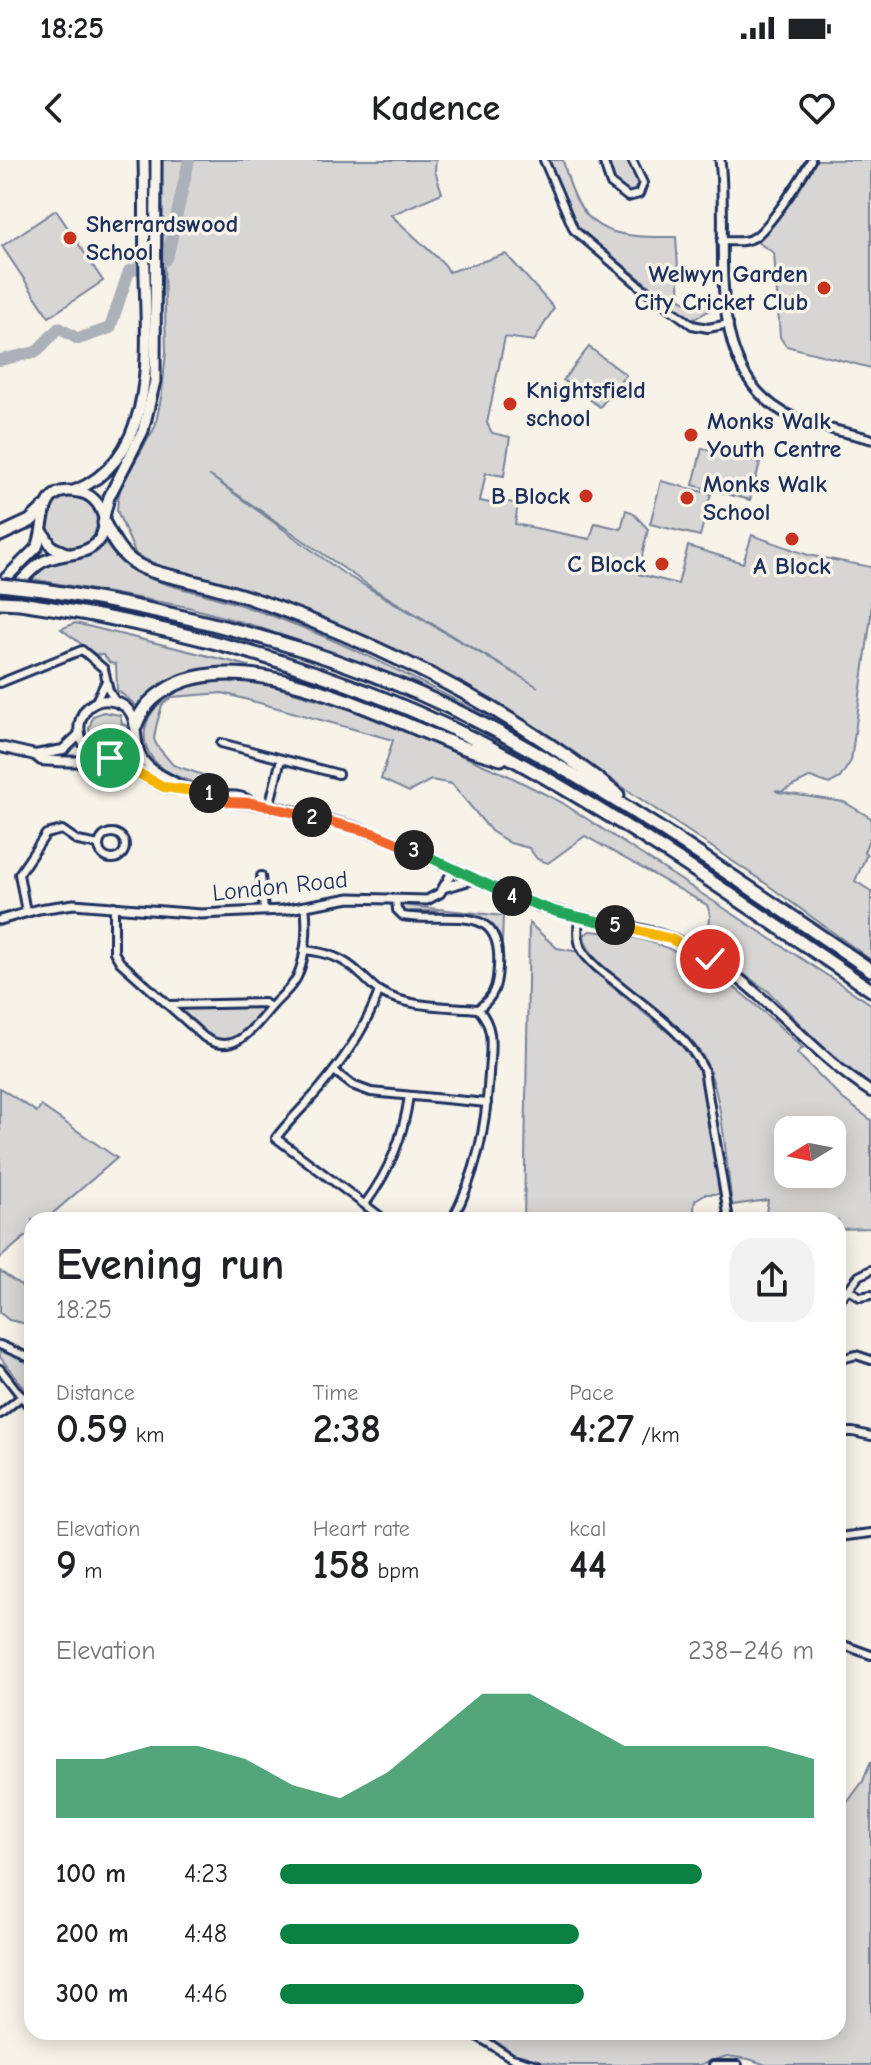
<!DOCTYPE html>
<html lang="en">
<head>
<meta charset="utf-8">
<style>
	body { margin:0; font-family:"Comic Neue",sans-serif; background:#f2f2f2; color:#202124; height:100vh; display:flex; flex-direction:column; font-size:30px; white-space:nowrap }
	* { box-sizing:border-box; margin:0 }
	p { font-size:26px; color:#757577 }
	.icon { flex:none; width:44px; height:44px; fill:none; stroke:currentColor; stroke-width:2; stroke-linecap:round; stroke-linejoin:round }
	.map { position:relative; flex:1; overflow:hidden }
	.panel { position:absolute; left:24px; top:1052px; width:822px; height:828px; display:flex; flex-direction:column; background:#fff; border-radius:24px; box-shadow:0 4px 20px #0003 }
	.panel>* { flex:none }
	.needle { width:52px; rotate:260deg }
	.tools { position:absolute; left:774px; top:956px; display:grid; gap:16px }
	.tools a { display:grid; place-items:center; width:72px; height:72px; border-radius:16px; background:#fff; box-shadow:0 4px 20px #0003; font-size:40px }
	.pin { position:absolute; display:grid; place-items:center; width:68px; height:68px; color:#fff; margin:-34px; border:4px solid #fff; border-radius:50%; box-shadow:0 2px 8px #0007 }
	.km { position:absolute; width:40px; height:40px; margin:-20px; border-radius:50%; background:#222; color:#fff; font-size:22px; line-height:40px; text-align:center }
	.round { display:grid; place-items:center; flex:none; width:84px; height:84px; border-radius:24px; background:#f2f2f2 }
	.summary { display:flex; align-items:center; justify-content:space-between; height:136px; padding:0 32px }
	h1 { font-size:44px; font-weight:700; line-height:60px }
	.metrics { display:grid; grid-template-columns:repeat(3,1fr); gap:12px; height:136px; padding:8px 32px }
	.metrics div { display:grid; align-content:center }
	.metrics b { font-size:40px; font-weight:700 }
	.metrics small { font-size:22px; font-weight:400 }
	.metrics p { font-size:22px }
	.chart { height:224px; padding:16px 32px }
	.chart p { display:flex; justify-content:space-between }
	.chart svg { width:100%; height:144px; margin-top:8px; fill:#0b8043; opacity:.7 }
	ul { padding:0 32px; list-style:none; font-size:26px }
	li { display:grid; grid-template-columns:128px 96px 1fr; align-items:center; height:60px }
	li i { height:20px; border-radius:10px; background:#0b8043 }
	.status { display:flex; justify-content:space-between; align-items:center; height:56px; padding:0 40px; background:#fff; direction:ltr }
	.status svg { height:22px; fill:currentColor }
	header { display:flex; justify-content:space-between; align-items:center; height:104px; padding:0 32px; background:#fff; font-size:36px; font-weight:700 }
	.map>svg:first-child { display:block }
	.green { fill:#d7d6d4; stroke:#798299; stroke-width:2; fill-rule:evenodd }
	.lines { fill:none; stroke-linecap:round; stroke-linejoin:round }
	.river { stroke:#acb0b9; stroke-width:12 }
	.minor-casing { stroke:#1b2f5e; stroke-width:12 }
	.tertiary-casing { stroke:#1b2f5e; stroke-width:13 }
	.secondary-casing { stroke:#1b2f5e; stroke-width:14 }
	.primary-casing { stroke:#1b2f5e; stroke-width:15 }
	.motorway-casing { stroke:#1b2f5e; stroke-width:17 }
	.minor { stroke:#f7f3e8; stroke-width:6 }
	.tertiary { stroke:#f7f3e8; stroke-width:7 }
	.secondary { stroke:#f7f3e8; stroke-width:8 }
	.primary { stroke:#f7f3e8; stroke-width:9 }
	.motorway { stroke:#f7f3e8; stroke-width:11 }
	.motorway-bridge-casing { stroke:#1b2f5e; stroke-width:17; stroke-linecap:butt }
	.motorway-bridge { stroke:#f7f3e8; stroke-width:11 }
	.split-1-casing { stroke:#fff; stroke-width:16 }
	.split-2-casing { stroke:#fff; stroke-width:16 }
	.split-3-casing { stroke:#fff; stroke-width:16 }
	.split-4-casing { stroke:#fff; stroke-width:16 }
	.split-5-casing { stroke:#fff; stroke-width:16 }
	.split-6-casing { stroke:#fff; stroke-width:16 }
	.split-1 { stroke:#f5b400; stroke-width:10 }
	.split-2 { stroke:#f0652b; stroke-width:10 }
	.split-3 { stroke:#f0652b; stroke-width:10 }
	.split-4 { stroke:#22a559; stroke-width:10 }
	.split-5 { stroke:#22a559; stroke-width:10 }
	.split-6 { stroke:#f5b400; stroke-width:10 }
	.poi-dot { fill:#c8321e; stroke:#f7f3e8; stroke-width:3 }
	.labels { text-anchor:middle; stroke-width:7; stroke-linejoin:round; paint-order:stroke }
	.poi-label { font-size:24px; font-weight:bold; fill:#1b2f5e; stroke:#f7f3e8; text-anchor:start }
	.street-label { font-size:24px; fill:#1b2f5e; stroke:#f7f3e8 }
</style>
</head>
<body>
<div class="status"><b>18:25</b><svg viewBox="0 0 49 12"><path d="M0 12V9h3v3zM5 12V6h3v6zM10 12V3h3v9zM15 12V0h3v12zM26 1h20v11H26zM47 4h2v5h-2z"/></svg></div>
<header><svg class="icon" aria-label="back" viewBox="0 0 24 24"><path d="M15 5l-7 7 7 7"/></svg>Kadence<svg class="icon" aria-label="heart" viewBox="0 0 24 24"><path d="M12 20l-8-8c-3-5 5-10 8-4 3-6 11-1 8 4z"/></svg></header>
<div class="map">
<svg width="871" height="1905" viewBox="0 0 871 1905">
	<rect width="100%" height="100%" fill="#f7f3e8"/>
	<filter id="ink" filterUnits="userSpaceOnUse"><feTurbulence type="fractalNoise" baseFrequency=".0125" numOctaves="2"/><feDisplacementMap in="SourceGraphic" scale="16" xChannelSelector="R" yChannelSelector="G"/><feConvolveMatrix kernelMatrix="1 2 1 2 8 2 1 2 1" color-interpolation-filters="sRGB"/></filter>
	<g filter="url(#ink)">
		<!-- green -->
		<g class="green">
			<path d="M162,0H187L171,75L163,94Z"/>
			<path d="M193,0H436L435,11L442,33L391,55L445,105L449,112L506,94L554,148L534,181L505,177L487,263L492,273L510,277L504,316L486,313L480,341L490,343L491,341L499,342V340L518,344L515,364L590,379L595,363L621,369L626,350L632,352L648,369L638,414L678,424L688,386L743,403L752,375L808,395L871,407V456L851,601L840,618L829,624L811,617L781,632L775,630L778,632L844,642L871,658V674L864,692L867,694L855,721L871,731V800L765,723L541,572L386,489L336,466L286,444L160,406L136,395L117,351L118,339L121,326L155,267L162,233L166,192L164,105L173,87ZM209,315L372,428L538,527L343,413Z"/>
			<path d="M549,0H563C580,72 606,78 676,77L680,139L690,144L716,141L717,146L692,160L577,68Z"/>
			<path d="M605,0H629L641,23L638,31L629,34L616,26Z"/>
			<path d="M813,0H871V208L786,186L780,177L774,93L757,82C776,56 804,31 813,0Z"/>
			<path d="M56,50L103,121L49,157L2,86Z"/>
			<path d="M589,187L626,215L600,247L563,220Z"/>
			<path d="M702,288L760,303L750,340L693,325Z"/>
			<path d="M661,321L711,334L700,376L650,364Z"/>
			<circle cx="72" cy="362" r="25"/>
			<path d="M105,382C126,420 171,425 211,436C314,465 409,515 503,565L501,567L414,522L255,466L188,447L32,419L41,409L63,400L83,398L92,394Z"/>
			<path d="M75,463L249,506L246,511C203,509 170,516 137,546L117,530L116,504L110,503L103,495L95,494L61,469Z"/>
			<path d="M226,521L259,522L360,552L507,615L561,642L871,844V925L829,894L768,831L698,782C708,770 714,760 707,745L585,676L548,703L537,699L529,688L510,683L491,671L452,624L431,620L409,632L381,619L393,580L223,533L172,537L162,545L156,567L154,579L157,586L173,605L215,619L212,629C198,624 183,620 170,613C128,590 142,544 183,529C197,523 212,523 226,521Z"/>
			<path d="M103,552L120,555L122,564L128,566L124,574L108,585L103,581H93L89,569L93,556Z"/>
			<path d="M400,745L503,756L502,783C489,755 468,756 440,755L437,751H411L408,754L401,751Z"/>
			<path d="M529,763L557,788L579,792L610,825L681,883L700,910L704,927L720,1034H705L695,1040L694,1049L698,1060H524Z"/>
			<path d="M590,771C686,777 736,826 803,888L797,893L843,939L871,960V1068L838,1069V1060H765L768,1040L732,1045C726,1003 723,930 702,895C695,883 684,873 674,863C652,843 586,804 584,775ZM832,970V1014H788V970Z"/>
			<path d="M262,846L264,852C257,860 250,870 241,876C217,892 191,864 176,848Z"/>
			<path d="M0,928L37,952L41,946L117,998L45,1060H32V1071L0,1098Z"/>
			<path d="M0,1111L32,1133V1165L9,1160L0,1153Z"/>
			<path d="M0,1188L32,1202V1238L0,1197Z"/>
			<path d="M871,1601V1905H766L749,1899L727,1896L699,1905H560L515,1897L480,1872H838V1655L863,1621Z"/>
		</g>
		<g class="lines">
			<!-- river -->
			<path class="river" d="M0,200L36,192L59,168L78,179L110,168L129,111L165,100L168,94L189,0"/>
			<defs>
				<g id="minor">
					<path d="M544,0L574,70L641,127L692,165L708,168L729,164"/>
					<path d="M603,0L611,24L628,37L639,34L643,23L632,0"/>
					<path d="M721,81C731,81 744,83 753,78C767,71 803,16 811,0"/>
					<path d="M0,523L82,490L104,509L109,531L116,542"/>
					<path d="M95,543L106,521"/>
					<path d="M221,583L338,614"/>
					<path d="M269,647L281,599"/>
					<circle cx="112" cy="686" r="13"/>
					<path d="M261,716L264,751"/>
					<path d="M396,739L397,750L403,756C447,764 503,739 498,807C497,827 494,837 478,849"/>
					<path d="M114,746V792L120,802L204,877C235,899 255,865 274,844C282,835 294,826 298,815C306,795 308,767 305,746"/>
					<path d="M26,752L19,714L46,674L62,670L78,681L99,685"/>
					<path d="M579,758C578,768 577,779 581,788C588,802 605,814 617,823C648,849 686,873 704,910L729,1060"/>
					<path d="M304,790C326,792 344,798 360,814C366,819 372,826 379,831C407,848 446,846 478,849C496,868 490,890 489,914C486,967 477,1013 452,1060"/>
					<path d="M379,831C367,866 345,898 321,927C307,944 289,960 276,978L385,1060"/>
					<path d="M169,845L264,843L271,847"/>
					<path d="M334,911L352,925L371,932L487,943"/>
					<path d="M365,1044C390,1010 403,978 409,936"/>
					<path d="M848,1129L860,1137L871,1135"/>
					<path d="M838,1142L859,1116L871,1110"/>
					<path d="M0,1185L32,1199"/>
					<path d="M838,1200L856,1195L871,1200"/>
					<path d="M0,1209L32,1250"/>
					<path d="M0,1254L22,1236"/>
					<path d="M838,1272H853L871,1276"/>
					<path d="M838,1377L871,1373"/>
					<path d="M838,1483L871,1495"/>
					<path d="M471,1872L512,1898L537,1905"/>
					<path d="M713,1905H738"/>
				</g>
				<g id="tertiary">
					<path d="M720,0C730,78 700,204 783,252C809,266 842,271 871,279"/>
					<path d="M0,760L39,749L74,744L201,754L283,750L350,738L427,740L440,733L454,709"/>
				</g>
				<g id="secondary">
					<path d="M0,587L35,595L41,600C68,602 122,607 135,577"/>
					<path d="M35,595L63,590L79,575"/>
					<path d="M101,597C62,582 81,530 116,542C144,551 130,581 143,600C153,614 170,618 183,628"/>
					<path d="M110,598L164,627C172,630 175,628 183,628C194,628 205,633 216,635C232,638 237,633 253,643"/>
					<path d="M221,636C233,645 242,642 255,644C287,648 319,658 350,666C417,685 475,724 540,746C584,762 632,763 675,780C753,812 802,887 871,932"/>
					<path d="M445,727L473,719"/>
				</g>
				<g id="primary">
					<path d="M74,331C157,297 147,192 145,118C144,78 145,39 144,0"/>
					<path d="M104,357L109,337L143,271L155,221L156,0"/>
					<path d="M43,372L52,387L66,393"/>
					<path d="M0,424L37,387C47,367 36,324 78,332C88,333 97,340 101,350C105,357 105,366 102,374C92,400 59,390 39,404C25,415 12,431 0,444"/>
				</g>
				<g id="motorway">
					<path d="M104,363C113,380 121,396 138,405C153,414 173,416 190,421C220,428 249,437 278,448C399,493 517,554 618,635"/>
					<path d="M0,375L30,361L44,348"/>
					<path d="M44,430C201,455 357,496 498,572C628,642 749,728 871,810"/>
					<path d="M20,443C193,468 360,516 514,600C638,668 754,751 871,830"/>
					<path d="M136,565C142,548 152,538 167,529C244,483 379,555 454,584C469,590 485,594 501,599"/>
				</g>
			</defs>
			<!-- minor casing -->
			<use href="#minor" class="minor-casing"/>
			<!-- tertiary casing -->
			<use href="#tertiary" class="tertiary-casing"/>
			<!-- secondary casing -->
			<use href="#secondary" class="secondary-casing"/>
			<!-- primary casing -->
			<use href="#primary" class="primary-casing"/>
			<!-- motorway casing -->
			<use href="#motorway" class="motorway-casing"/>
			<!-- minor -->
			<use href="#minor" class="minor"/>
			<!-- tertiary -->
			<use href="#tertiary" class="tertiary"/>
			<!-- secondary -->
			<use href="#secondary" class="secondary"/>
			<!-- primary -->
			<use href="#primary" class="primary"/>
			<!-- motorway -->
			<use href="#motorway" class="motorway"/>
			<defs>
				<g id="motorway-bridge">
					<path d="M0,425L44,430"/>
					<path d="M0,442L20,443"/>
				</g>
			</defs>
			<!-- motorway-bridge casing -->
			<use href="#motorway-bridge" class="motorway-bridge-casing"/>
			<!-- motorway-bridge -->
			<use href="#motorway-bridge" class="motorway-bridge"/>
		</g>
	</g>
	<g class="lines" filter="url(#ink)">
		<defs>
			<path id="split-1" d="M110,598L164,627L209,633"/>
			<path id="split-2" d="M209,633L221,636L229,642L253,643L312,657"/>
			<path id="split-3" d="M312,657L373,673L414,690"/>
			<path id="split-4" d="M414,690L512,736"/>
			<path id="split-5" d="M512,736L557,752L615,765"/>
			<path id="split-6" d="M615,765L671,779L710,799"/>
		</defs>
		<!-- split-1 casing -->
		<use href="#split-1" class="split-1-casing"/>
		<!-- split-2 casing -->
		<use href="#split-2" class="split-2-casing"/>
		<!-- split-3 casing -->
		<use href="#split-3" class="split-3-casing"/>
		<!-- split-4 casing -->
		<use href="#split-4" class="split-4-casing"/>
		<!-- split-5 casing -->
		<use href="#split-5" class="split-5-casing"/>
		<!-- split-6 casing -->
		<use href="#split-6" class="split-6-casing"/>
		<!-- split-1 -->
		<use href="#split-1" class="split-1"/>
		<!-- split-2 -->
		<use href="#split-2" class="split-2"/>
		<!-- split-3 -->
		<use href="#split-3" class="split-3"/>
		<!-- split-4 -->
		<use href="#split-4" class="split-4"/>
		<!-- split-5 -->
		<use href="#split-5" class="split-5"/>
		<!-- split-6 -->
		<use href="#split-6" class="split-6"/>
	</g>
	<!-- markers -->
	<g class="poi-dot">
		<circle cx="70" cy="78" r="8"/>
		<circle cx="824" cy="128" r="8"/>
		<circle cx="510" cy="244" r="8"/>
		<circle cx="691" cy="275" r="8"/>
		<circle cx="586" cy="336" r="8"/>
		<circle cx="687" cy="338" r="8"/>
		<circle cx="792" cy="379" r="8"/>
		<circle cx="662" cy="404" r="8"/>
	</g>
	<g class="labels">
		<!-- poi labels -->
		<g class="poi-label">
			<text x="86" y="72">Sherrardswood<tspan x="86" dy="28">School</tspan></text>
			<text x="808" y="122" text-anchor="end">Welwyn Garden<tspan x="808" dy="28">City Cricket Club</tspan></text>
			<text x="526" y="238">Knightsfield<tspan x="526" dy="28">school</tspan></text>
			<text x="707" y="269">Monks Walk<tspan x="707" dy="28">Youth Centre</tspan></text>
			<text x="703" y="332">Monks Walk<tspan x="703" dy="28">School</tspan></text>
			<text x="570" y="344" text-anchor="end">B Block</text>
			<text x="646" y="412" text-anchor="end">C Block</text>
			<text x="792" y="414" text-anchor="middle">A Block</text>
		</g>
		<!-- street labels -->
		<g class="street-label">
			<text transform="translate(280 726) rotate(-6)" y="8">London Road</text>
		</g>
	</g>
</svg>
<div class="tools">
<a><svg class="needle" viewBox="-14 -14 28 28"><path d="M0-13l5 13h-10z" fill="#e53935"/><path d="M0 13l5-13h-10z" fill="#757577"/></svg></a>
</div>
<div class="pin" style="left:110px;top:598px;background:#1e9e55"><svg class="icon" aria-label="arrive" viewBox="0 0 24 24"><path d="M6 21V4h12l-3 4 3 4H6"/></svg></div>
<div class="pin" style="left:710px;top:799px;background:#d93025"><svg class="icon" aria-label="check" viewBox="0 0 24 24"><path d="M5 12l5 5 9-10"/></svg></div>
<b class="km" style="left:209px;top:633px">1</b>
<b class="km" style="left:312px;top:657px">2</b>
<b class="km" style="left:414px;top:690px">3</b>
<b class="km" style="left:512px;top:736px">4</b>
<b class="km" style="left:615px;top:765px">5</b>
<section class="panel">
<div class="summary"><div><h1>Evening run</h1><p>18:25</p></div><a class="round"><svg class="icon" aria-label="share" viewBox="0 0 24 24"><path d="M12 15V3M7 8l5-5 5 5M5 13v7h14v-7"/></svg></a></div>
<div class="metrics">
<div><p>Distance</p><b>0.59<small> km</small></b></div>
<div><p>Time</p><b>2:38</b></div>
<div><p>Pace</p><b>4:27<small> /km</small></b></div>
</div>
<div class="metrics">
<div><p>Elevation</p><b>9<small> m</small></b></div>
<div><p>Heart rate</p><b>158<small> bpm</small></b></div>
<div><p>kcal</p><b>44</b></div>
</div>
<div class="chart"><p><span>Elevation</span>238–246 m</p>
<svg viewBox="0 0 160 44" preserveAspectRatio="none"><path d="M0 44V26L10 26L20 22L30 22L40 26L50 34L60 38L70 30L80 18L90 6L100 6L110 14L120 22L130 22L140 22L150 22L160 26V44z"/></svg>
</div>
<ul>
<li><b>100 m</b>4:23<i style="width:79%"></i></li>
<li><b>200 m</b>4:48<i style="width:56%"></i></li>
<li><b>300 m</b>4:46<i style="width:57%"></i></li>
</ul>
</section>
</div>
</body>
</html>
